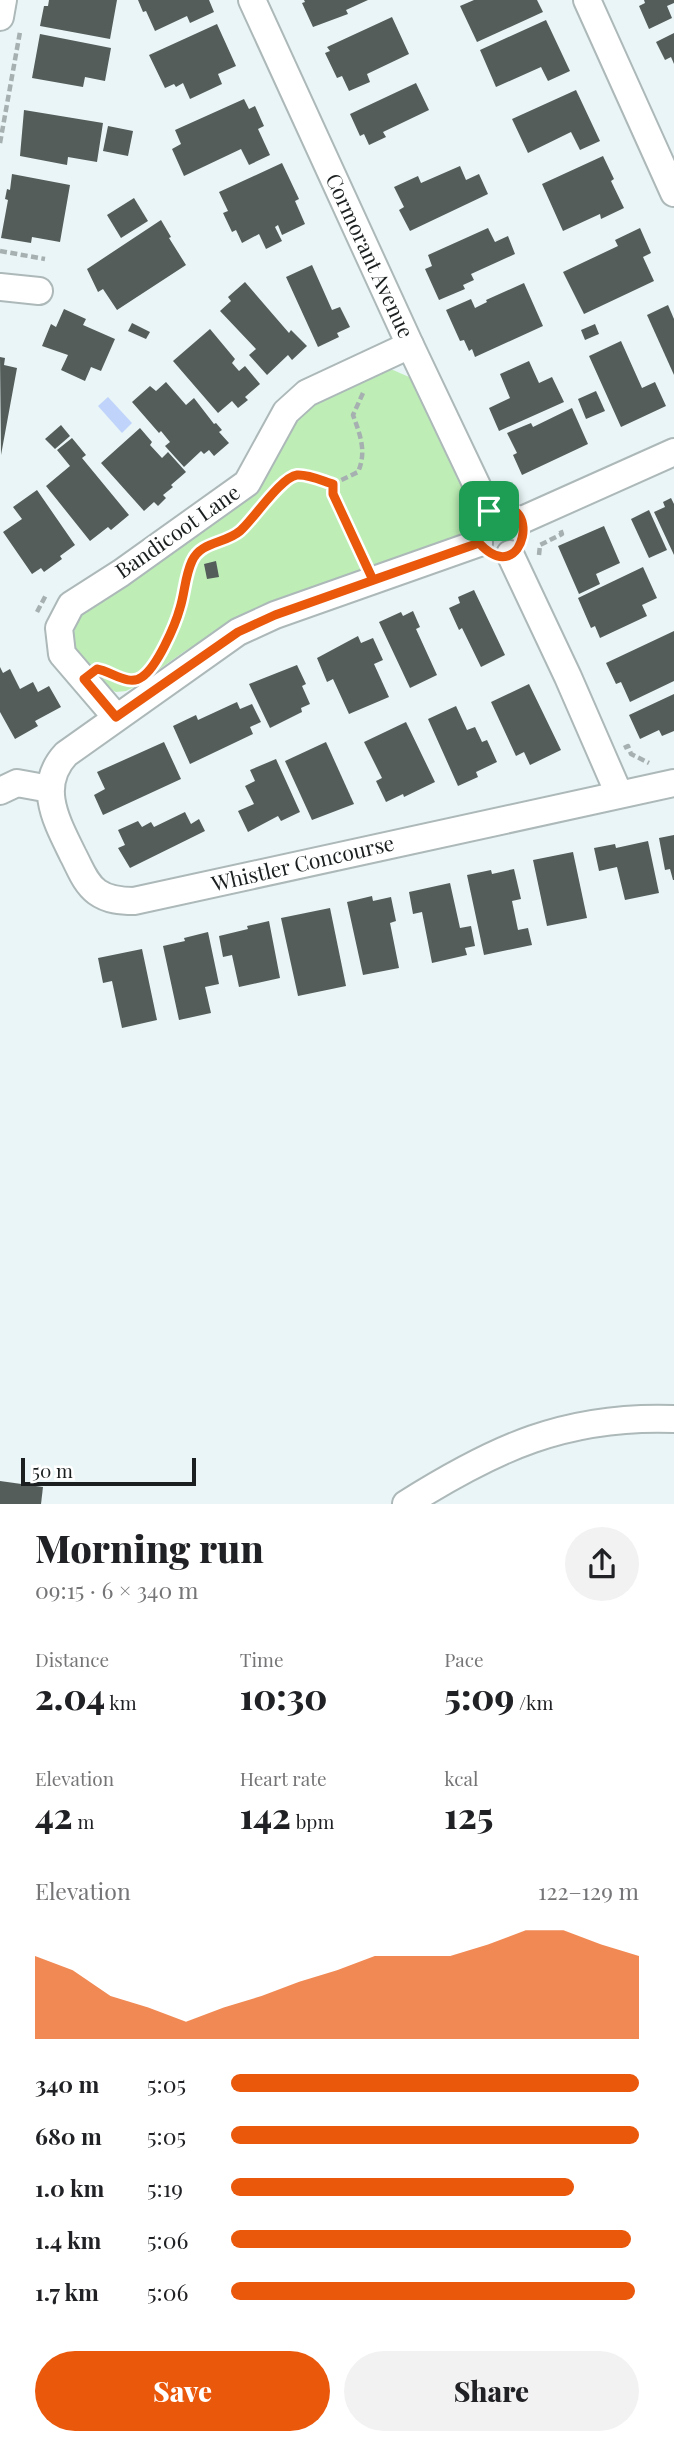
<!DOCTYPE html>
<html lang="en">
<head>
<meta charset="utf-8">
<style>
	body { margin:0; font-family:"Playfair Display",serif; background:#f2f2f2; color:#202124; height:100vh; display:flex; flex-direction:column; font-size:26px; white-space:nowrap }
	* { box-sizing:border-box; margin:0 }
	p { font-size:23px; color:#757577 }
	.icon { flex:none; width:38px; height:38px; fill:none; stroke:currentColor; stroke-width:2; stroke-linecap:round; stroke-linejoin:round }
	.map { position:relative; height:1504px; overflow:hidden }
	.sheet { display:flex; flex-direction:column; background:#fff; flex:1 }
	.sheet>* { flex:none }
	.scale { position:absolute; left:21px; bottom:18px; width:175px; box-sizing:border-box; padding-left:7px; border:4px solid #1b1f1f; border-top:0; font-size:19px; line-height:24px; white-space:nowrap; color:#1b1f1f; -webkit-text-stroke:5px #fff; paint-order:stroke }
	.pin { position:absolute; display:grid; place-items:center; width:60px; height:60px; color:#fff; margin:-30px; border-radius:14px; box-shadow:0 4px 10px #0006 }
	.round { display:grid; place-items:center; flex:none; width:74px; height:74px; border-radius:37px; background:#f2f2f2 }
	.summary { display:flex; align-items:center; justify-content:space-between; height:119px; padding:0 35px }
	h1 { font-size:38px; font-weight:800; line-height:52px }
	.metrics { display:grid; grid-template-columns:repeat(3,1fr); gap:10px; height:119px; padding:7px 35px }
	.metrics div { display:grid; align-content:center }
	.metrics b { font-size:35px; font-weight:800 }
	.metrics small { font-size:19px; font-weight:400 }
	.metrics p { font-size:19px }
	.chart { height:196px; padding:14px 35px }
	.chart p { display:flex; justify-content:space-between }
	.chart svg { width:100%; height:126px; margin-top:7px; fill:#ea580c; opacity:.7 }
	.action { display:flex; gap:14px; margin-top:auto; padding:14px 35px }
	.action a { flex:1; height:80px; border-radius:42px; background:#ea580c; color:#fff; font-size:28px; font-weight:800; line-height:80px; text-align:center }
	.action a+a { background:#f2f2f2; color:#202124 }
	ul { padding:0 35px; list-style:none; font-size:23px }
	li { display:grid; grid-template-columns:112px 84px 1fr; align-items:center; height:52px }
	li i { height:18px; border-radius:9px; background:#ea580c }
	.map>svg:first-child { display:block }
	.green { fill:#beeeb6 }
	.water { fill:#c0d4fb }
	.building { fill:#545d5a }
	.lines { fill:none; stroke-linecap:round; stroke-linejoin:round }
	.minor-casing { stroke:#adb8b9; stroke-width:30 }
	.path { stroke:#a7b0b1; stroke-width:4.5; stroke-dasharray:7 3.5; stroke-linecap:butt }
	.minor { stroke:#fff; stroke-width:26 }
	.route-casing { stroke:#fff; stroke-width:14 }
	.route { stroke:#ea580c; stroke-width:9 }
	.labels { text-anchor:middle; stroke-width:7; stroke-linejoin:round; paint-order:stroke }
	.street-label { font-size:21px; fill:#1b1f1f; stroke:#fff }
</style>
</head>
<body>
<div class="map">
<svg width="674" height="1504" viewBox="0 0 674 1504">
	<rect width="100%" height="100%" fill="#e9f5f6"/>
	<!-- green -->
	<path class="green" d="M393,370L416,380L474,504L471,526L455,538L267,606L185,651L134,687L126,691L116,692L101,685L76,655L73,636L79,615L279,439L311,404L379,371Z"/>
	<!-- water -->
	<path class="water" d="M108,397L132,423L122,433L98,406Z"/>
	<!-- building -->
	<g class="building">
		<path d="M49,0H117L110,39L40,26L44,6H48Z"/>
		<path d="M138,0H209L214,12L190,23L187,16L155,31L146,11L143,12Z"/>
		<path d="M304,0H368L346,10L348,14L313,27L302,3L305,2Z"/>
		<path d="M474,0H537L543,12L477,42L460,6Z"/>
		<path d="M644,0H674V3L667,6L672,18L649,29L639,6L645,3Z"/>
		<path d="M392,17L409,54L367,74L370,82L349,91L342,76L337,78L325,53L330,51L327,47Z"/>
		<path d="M546,20L570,71L548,81L541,67L496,87L480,50Z"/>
		<path d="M217,24L236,66L218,74L222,84L190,99L183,83L176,87L174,84L165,88L149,55Z"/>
		<path d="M674,33V64L671,57L665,60L656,42Z"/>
		<path d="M40,34L111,48L105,81L85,77L83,87L32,78Z"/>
		<path d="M416,83L429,110L383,132L386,137L369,145L364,134L360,136L350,114Z"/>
		<path d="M576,90L600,141L580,150L571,132L528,153L512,119Z"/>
		<path d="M244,99L249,109L255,106L264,126L258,129L270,155L249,165L241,149L184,176L172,149L181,144L175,130Z"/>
		<path d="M24,110L103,123L97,162L68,157L67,165L20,156Z"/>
		<path d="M108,126L133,131L128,156L103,151Z"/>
		<path d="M603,156L614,179L611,181L624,208L601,219L600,214L563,231L542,184Z"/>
		<path d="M282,163L299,199L295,201L305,224L282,235L278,225L275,227L282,241L266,249L259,234L242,243L236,230L232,232L223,213L228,211L219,192Z"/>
		<path d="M460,166L466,180L479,174L488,194L410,231L399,210L404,207L394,187L418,176L421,183Z"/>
		<path d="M12,174L70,185L60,242L32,237L31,243L1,238L8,200L5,199L7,189L10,190Z"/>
		<path d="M134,198L148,221L121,238L107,215Z"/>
		<path d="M161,220L171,237L169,238L186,265L117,310L103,289L98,292L87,269Z"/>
		<path d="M488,228L495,242L508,236L515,254L471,274L474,280L463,285L465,289L439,300L425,269L432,266L428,255Z"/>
		<path d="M640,228L651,253L643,257L654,281L584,314L563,272L618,246L615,240Z"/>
		<path d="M312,265L332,310L340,307L350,327L337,333L339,337L318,347L286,277Z"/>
		<path d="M245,282L289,333L291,330L307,346L292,360L288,355L267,375L249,355L256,349L220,311L231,301L228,297Z"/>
		<path d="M524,283L543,326L475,357L472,349L469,351L464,340L460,341L446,310L471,299L475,308L487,302L486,300Z"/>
		<path d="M668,305L674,319V375L647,315Z"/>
		<path d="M64,309L86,319L83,325L115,339L101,371L91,367L85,381L61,370L68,355L42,346L51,324L56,327Z"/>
		<path d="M132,323L150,332L146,339L128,331Z"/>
		<path d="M595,324L599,334L585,340L581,330Z"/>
		<path d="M210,329L235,359L232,363L239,371L245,366L260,384L245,397L248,400L238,408L232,401L218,413L173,361Z"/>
		<path d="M621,341L642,388L655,382L666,406L621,427L589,356Z"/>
		<path d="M0,357L5,358L4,365L17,368L1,455Z"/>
		<path d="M529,361L539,383L552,377L564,402L499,431L489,408L510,398L500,374Z"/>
		<path d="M166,382L186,405L194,398L214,424L216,423L222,430L219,432L229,443L214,456L209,450L204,454L201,451L184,467L165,446L170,442L161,431L159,433L132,402L150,386L156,391Z"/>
		<path d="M596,391L605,411L586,419L578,399Z"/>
		<path d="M572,408L588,444L522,475L513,455L517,453L507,433L531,423L533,427Z"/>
		<path d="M61,425L70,436L55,449L45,439Z"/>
		<path d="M140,428L152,442L150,445L162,458L168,452L186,472L171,485L173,487L163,495L166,498L158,506L154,502L144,511L101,463Z"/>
		<path d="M72,438L86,455L82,458L129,515L111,530L108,527L90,541L46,486L70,466L57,450Z"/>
		<path d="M37,490L75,545L60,556L62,559L44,572L41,568L32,574L3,532L22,519L13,507Z"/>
		<path d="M671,498L674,504V555L654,512L665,507L663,502Z"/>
		<path d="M649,510L667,550L649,558L631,519Z"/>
		<path d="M604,526L620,563L596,574L600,584L579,594L558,546Z"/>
		<path d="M216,561L219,577L207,579L204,564Z"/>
		<path d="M643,567L657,598L642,605L647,616L600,638L595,626L591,628L578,598Z"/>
		<path d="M474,590L505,655L481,667L462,628L459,630L449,608L460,603L458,597Z"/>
		<path d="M413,611L420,627L416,629L437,675L410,688L379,622L401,612L403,616Z"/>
		<path d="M674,631V681L630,702L621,682L616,684L606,663Z"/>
		<path d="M358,636L361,643L373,638L383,660L374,664L389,697L349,714L333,679L327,682L317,658Z"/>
		<path d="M297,665L306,684L302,686L310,704L301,708L302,712L270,728L249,684Z"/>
		<path d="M0,667L3,673L10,669L20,689L33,682L38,692L49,686L61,707L35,721L38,726L15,739L0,712Z"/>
		<path d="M529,684L561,750L530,765L524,752L516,756L491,702Z"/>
		<path d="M674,694V731L662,736L659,730L640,739L629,715Z"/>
		<path d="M237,702L240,709L252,704L261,722L250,727L253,734L190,764L173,726L196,715L198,720Z"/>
		<path d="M456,706L467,730L475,727L482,742L487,740L497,762L476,772L478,777L458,786L428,719Z"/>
		<path d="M406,722L435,782L404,797L403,794L386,802L376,781L382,778L364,742Z"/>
		<path d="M164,742L181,779L103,815L94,795L105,789L97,772Z"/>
		<path d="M326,742L354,804L312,820L285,761Z"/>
		<path d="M276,759L300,812L281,821L278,816L248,832L238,811L254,804L245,786L255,781L250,770Z"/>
		<path d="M185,812L191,824L199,819L205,831L130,868L118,848L125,845L118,830L138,821L142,827L151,822L154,827Z"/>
		<path d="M674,835V880H673L670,869L665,870L659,838Z"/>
		<path d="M648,841L659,893L625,900L617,867L599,871L594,848L615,844L616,848Z"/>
		<path d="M573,852L587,918L547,926L533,860Z"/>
		<path d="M514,869L521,899L512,901L518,930L528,928L532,945L484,955L467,875L491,870L492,874Z"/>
		<path d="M450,883L460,928L471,926L475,946L465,948L467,955L432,963L422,912L413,914L409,892Z"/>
		<path d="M372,896L373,901L391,897L396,921L390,923L399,968L363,975L347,902Z"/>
		<path d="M330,908L346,986L298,996L281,918Z"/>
		<path d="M269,921L280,978L239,987L232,955L223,957L219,936L248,929L247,926Z"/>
		<path d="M208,932L219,984L205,987L211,1013L179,1020L163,946L185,941L184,938Z"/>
		<path d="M142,949L157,1020L122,1028L112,981L103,983L98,958Z"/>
		<path d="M0,1481L43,1487L41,1504H0Z"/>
	</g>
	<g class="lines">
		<defs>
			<g id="minor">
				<path d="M252,0L410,345L489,511"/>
				<path d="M587,0L674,193"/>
				<path d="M0,17L3,0"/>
				<path d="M0,287L39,291"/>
				<path d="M522,520L674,452"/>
				<path d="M479,543L275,615L238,632L66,754C36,786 57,822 73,855C80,868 85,883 97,892C108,900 121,901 134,901L674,783"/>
				<path d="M510,554L568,677L619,794"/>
				<path d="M116,717L62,654L59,628L71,605L121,573L247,483L286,412L307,393L410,345"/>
				<path d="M0,791L17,783L50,789"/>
				<path d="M406,1504C495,1448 566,1415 674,1419"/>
			</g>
		</defs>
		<!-- minor casing -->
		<use href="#minor" class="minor-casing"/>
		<!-- path -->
		<g class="path">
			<path d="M0,143L20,32"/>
			<path d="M0,251L45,259"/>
			<path d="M363,393L353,415C360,435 367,451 358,472L337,482L332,487L333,494L363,559"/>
			<path d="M539,555L540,545L562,534L560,529"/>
			<path d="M37,612L46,595"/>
			<path d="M156,660L180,609L187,575L197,553L202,548L239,532L290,478L297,475L333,484"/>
			<path d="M624,748L628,746L631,754L649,763"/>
		</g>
		<!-- minor -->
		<use href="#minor" class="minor"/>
	</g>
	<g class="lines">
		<defs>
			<path id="route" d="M489,511C478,520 477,529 479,543L453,552L275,615L238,632L116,717L84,679L97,669C111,671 129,687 142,677C157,667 175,626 180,608C185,592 185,576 192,561C201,541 225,544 240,531C253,520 281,477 297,475C308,474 323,481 333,484V494L373,580L479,543C525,593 545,488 489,511"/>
		</defs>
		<!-- route casing -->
		<use href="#route" class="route-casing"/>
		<!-- route -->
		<use href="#route" class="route"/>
	</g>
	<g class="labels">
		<!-- street labels -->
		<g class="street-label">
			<text transform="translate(369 256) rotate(65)" y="7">Cormorant Avenue</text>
			<text transform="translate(178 532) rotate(-35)" y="7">Bandicoot Lane</text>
			<text transform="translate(303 864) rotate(-13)" y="7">Whistler Concourse</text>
		</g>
	</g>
</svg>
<div class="scale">50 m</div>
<div class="pin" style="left:489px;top:511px;background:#1e9e55"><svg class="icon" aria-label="arrive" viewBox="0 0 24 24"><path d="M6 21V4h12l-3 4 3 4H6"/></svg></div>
</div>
<section class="sheet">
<div class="summary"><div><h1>Morning run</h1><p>09:15 · 6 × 340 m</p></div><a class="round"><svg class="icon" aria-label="share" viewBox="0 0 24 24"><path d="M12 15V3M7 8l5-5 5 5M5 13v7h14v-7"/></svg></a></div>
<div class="metrics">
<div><p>Distance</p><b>2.04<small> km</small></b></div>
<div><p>Time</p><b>10:30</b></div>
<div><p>Pace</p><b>5:09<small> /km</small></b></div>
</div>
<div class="metrics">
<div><p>Elevation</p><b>42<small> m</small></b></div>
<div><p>Heart rate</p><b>142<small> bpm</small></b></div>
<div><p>kcal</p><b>125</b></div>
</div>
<div class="chart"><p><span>Elevation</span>122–129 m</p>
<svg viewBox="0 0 160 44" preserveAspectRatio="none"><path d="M0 44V15L10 20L20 29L30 33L40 38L50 33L60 29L70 24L80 20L90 15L100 15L110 15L120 11L130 6L140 6L150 11L160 15V44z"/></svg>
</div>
<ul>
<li><b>340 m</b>5:05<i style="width:100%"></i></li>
<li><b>680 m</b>5:05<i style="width:100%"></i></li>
<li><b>1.0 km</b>5:19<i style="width:84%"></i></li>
<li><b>1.4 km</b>5:06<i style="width:98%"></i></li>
<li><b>1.7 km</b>5:06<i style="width:99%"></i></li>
</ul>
<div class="action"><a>Save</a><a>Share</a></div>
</section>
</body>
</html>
